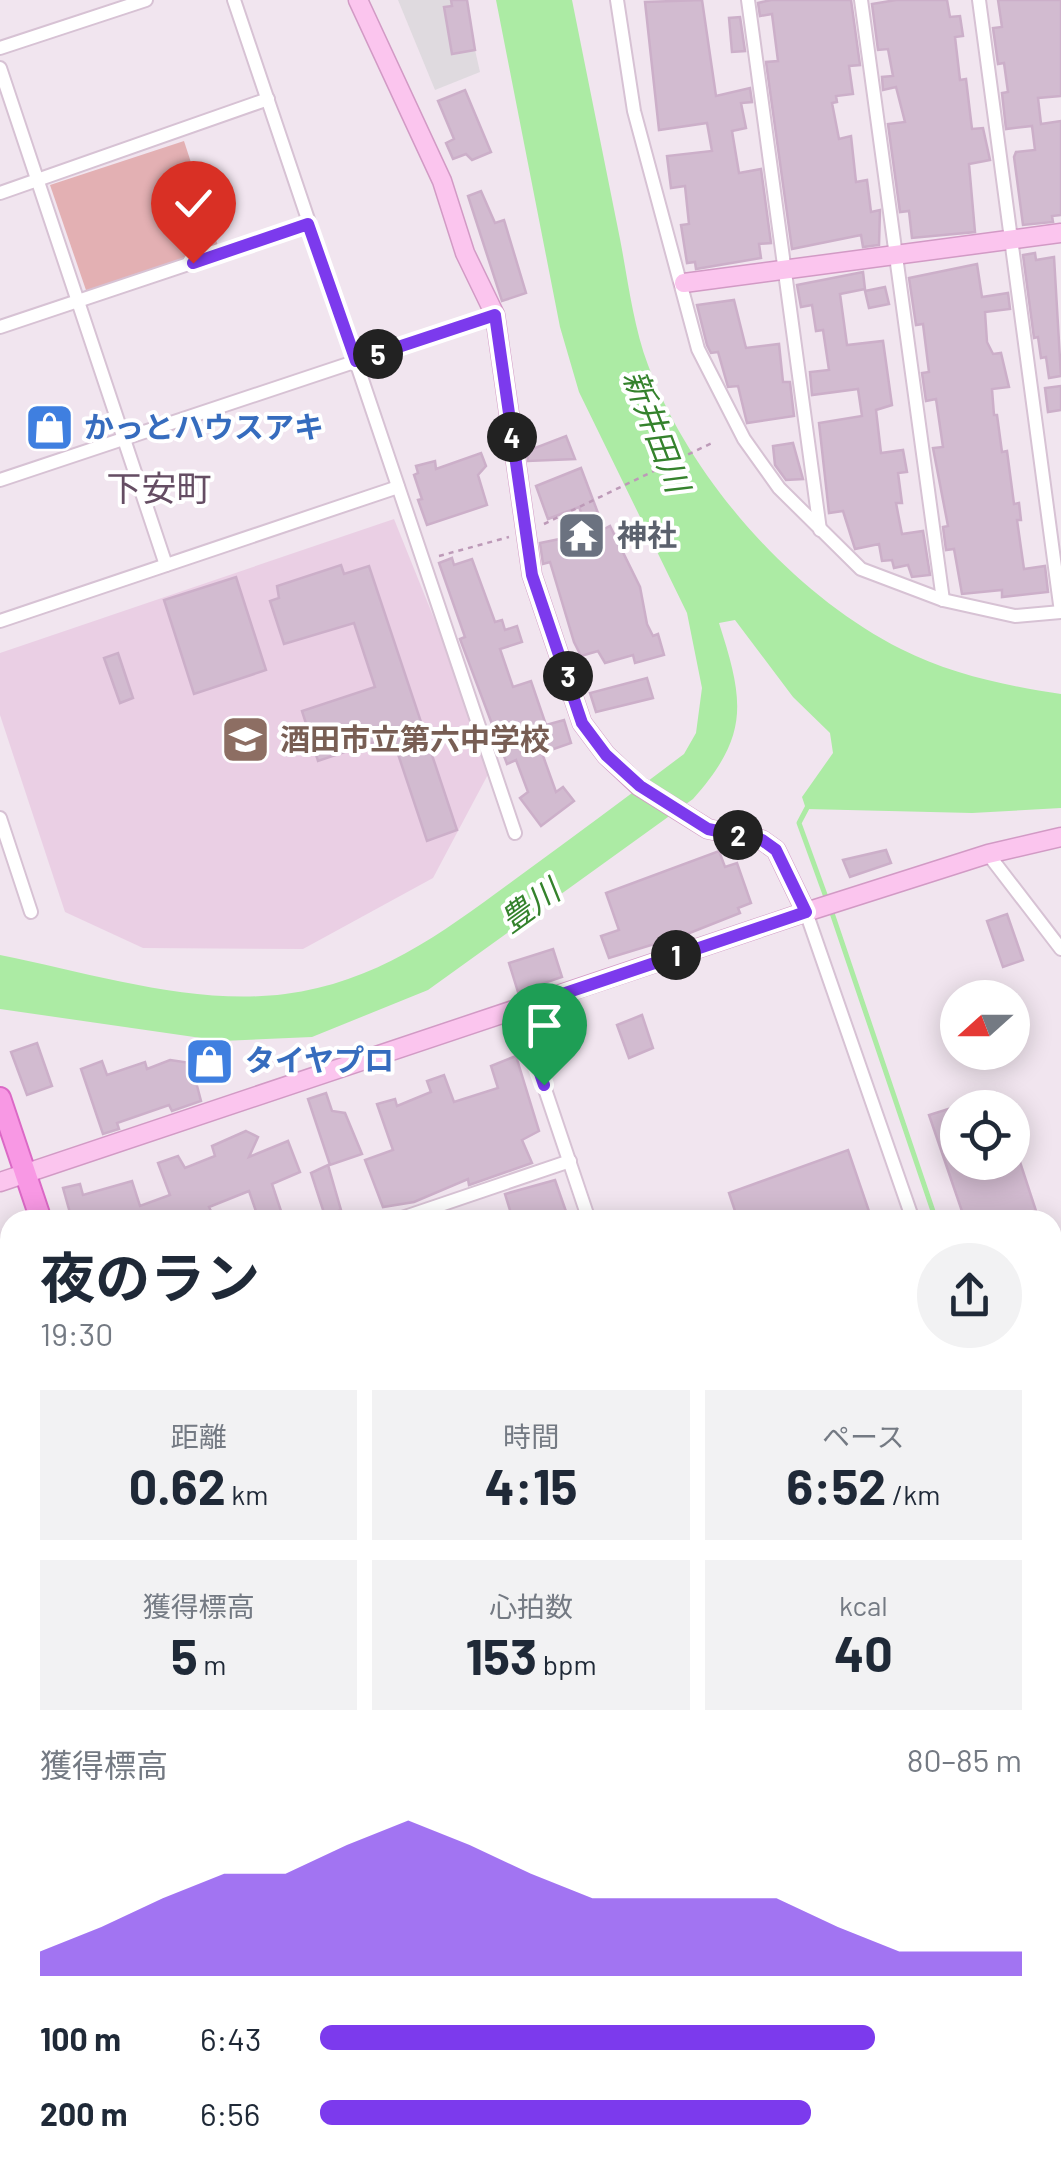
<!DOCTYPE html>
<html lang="ja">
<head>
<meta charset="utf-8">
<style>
	body { margin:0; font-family:Barlow,"Noto Sans JP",sans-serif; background:#f2f2f3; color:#1f2937; height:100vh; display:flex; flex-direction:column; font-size:38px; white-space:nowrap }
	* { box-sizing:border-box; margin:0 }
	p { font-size:32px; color:#747a83 }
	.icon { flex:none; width:55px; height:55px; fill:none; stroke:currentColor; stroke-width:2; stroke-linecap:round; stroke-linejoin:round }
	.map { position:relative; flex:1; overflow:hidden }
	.panel { position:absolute; left:0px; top:1210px; width:1062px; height:960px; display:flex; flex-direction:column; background:#fff; border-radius:30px 30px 0 0; box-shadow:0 5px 25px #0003 }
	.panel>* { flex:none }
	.needle { width:65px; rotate:249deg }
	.buttons { position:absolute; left:940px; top:980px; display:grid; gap:20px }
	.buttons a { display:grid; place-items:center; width:90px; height:90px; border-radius:50%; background:#fff; box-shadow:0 5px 25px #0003; font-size:50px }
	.pin { position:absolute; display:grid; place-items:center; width:85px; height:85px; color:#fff; margin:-102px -42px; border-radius:50% 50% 50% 0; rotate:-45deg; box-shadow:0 0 10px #0007 }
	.pin .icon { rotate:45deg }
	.km { position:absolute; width:50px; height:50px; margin:-25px; border-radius:50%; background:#222; color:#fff; font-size:28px; line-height:50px; text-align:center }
	.round { display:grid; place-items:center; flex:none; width:105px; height:105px; border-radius:52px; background:#f2f2f3 }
	.headline { display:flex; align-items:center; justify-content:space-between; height:170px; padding:0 40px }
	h1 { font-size:55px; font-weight:700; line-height:75px }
	.stats { display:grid; grid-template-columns:repeat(3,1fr); gap:15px; height:170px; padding:10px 40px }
	.stats div { display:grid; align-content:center; border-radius:0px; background:#f2f2f3; text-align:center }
	.stats b { font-size:50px; font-weight:700 }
	.stats small { font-size:28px; font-weight:400 }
	.stats p { font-size:28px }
	.chart { height:280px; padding:20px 40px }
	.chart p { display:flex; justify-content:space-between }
	.chart svg { width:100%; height:180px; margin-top:10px; fill:#7c3aed; opacity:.7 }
	ul { padding:0 40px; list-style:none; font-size:32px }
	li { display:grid; grid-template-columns:160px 120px 1fr; align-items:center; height:75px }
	li i { height:25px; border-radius:12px; background:#7c3aed }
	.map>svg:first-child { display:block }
	.education { fill:#eacfe4 }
	.green { fill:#e3b0b3 }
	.parking { fill:#dfdadf }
	.water { fill:#aceba4 }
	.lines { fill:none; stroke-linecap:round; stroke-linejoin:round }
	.stream { stroke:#aceba4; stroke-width:5 }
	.building { fill:#d2bbd0; stroke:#ccafc9; stroke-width:2.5 }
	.street-casing { stroke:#d7c2d4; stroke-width:16 }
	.secondary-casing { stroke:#d29ac5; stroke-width:21 }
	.primary-casing { stroke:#db69c6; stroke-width:24 }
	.path { stroke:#bd9ab8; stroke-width:2.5; stroke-dasharray:5 5; stroke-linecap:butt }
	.street { stroke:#fff; stroke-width:12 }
	.secondary { stroke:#fbc5ee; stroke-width:18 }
	.primary { stroke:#f898e4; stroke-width:20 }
	.route-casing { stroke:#fff; stroke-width:20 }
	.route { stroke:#7c3aed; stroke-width:12 }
	.labels { text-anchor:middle; stroke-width:8; stroke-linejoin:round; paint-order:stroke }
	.shop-label { font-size:30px; font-weight:bold; fill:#366cbe; stroke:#fff; text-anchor:start }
	.worship-label { font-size:30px; font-weight:bold; fill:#5b616d; stroke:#fff; text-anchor:start }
	.education-label { font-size:30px; font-weight:bold; fill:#785e54; stroke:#fff; text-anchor:start }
	.water-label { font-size:32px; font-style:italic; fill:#34822c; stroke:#fff }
	.quarter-label { font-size:35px; fill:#654d63; stroke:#fff }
</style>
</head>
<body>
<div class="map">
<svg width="1061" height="2170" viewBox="0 0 1061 2170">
	<rect width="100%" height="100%" fill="#f1e5ef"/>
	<!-- education -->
	<path class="education" d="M394,519L493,765L433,878L303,949L143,948L65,912L0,715V653Z"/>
	<!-- green -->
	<g class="green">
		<path d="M184,141L220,252L88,296L50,185Z"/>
		<path d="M7,1656L10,1832L0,1835V1658Z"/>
		<path d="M551,2160H886L889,2170H554Z"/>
	</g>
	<!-- parking -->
	<path class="parking" d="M398,0H451L452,6L445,7L453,53L475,50L480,72L435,90Z"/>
	<!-- water -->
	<path class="water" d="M496,0H572C588,80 604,159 620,239C628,280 633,325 648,365C690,478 792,594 901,649C950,674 1007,686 1061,694V808L972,813L806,809L802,797L833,753L830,733L793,697L735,620L719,623C744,701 750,735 693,799L428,990L312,1037L222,1041L0,1009V955C91,973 192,1006 285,994C381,982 450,927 525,872C579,833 632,793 684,754L696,733L702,688L687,613L579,392L560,327Z"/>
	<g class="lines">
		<!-- stream -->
		<g class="stream">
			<path d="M809,804L799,823L827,900"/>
			<path d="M831,910L936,1220"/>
			<path d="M1052,1566L1061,1591"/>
		</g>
	</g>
	<!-- building -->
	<g class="building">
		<path d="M451,0H467L475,50L452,54L444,7L452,6Z"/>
		<path d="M702,0L716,96L750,88L752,102L741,103L746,128L732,131L739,173L761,169L771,243L759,244L761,258L696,269L695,262L687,263L681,225L689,224L685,186L671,188L667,156L712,151L707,123L659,130L645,2Z"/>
		<path d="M771,0H851L860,65L849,66L853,94L836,96L837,102L832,103L839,139L851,136L856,182L867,180L871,212L880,210L879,245L863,247L861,235L792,249L766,62L778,61L772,14L760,16L758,3Z"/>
		<path d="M896,0H947L950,17L960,16L963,36L955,37L960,80L966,79L972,129L983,128L990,160L969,164L975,232L912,238L909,211L900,212L888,124L905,122L896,87L883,90L882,77L893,76L888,49L878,50L872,4Z"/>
		<path d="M998,0H1061V96L1038,98L1041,124L1061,121V215L1052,216L1053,222L1023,225L1014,157L1016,152L1035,150L1032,126L1006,129L1002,93L1008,92L1004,63L998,64L993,28L1002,27Z"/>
		<path d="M740,17L745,51L732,52L729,18Z"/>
		<path d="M465,90L491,152L472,160L466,154L453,159L446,143L454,139L438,101Z"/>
		<path d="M481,191L495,223L504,220L526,293L502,301L468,196Z"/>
		<path d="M1035,253L1036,260L1054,257L1061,376L1049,378L1046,357L1041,358L1038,337L1034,338L1023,255Z"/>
		<path d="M977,264L982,297L1008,293L1010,309L985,312L987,342L993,354L1001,353L1009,387L992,389L994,415H997L1002,452L1007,451L1014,504L1019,503L1021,520H1017L1024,569L1045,566L1048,592L1002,597V590L962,594L954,549L946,550L943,527L948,526L933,448L943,447L936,399L926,401L922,373L929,372L923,324L916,325L909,278Z"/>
		<path d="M863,272L865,289L840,294L847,345L883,341L892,405L876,410L881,453L903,450L907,472L898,473L902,503H896L902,534L923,531L930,575L912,577L908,565L894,568L892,560L882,561L879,544L855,549L843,511L829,513L819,423L862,416L858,389L812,395L810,372L829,370L823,330L816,331L812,305L801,307L797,285Z"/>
		<path d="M885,287L889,304L869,308L865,291Z"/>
		<path d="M734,300L746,348L779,344L783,382H790L794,416L747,423L738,386L728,387L718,352L711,353L707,345L697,305Z"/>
		<path d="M1061,386V410L1048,412L1045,388Z"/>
		<path d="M566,436L575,459L528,461L527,451Z"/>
		<path d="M793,443L803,479L786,480L775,465L773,446Z"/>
		<path d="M481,453L486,466L478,475L487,505L427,525L418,500L422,499L414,475L418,473L416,466L435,461L436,469Z"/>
		<path d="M581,468L604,529L610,526L640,587L647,624L653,636L658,634L664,655L635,663L633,655L605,663L598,651L581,656L574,642L550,562L543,564L540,543L589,533L579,507L548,519L536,486Z"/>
		<path d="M452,558L454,565L472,559L495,622L502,620L505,630L517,626L522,642L500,649L513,687L531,681L546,725L564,720L571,743L542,753L556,792L563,787L574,801L541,826L520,798L528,792L516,760L507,764L460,639L465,637L439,563Z"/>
		<path d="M341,565L344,574L369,566L457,830L427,841L392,736L318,761L302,711L375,687L354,623L284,644L270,601L279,598L277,586Z"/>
		<path d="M236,577L266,670L194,694L164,600Z"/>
		<path d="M118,653L133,698L120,703L104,658Z"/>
		<path d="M647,678L653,698L596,712L590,693Z"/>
		<path d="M886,850L891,863L850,877L843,860Z"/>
		<path d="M719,851L725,867L737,863L751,903L738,908L740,913L687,934L609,958L601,936L619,930L606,893Z"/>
		<path d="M1007,914L1023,960L1003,967L987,921Z"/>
		<path d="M553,949L562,977L518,992L509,963Z"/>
		<path d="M642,1015L653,1048L629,1058L617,1025Z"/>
		<path d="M37,1043L52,1086L27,1095L11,1052Z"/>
		<path d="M516,1056L539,1131L522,1140L532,1163L469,1185L468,1179L414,1202L383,1207L365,1160L393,1150L377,1104L395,1099L397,1106L431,1092L427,1081L444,1075L454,1102L498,1088L491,1066Z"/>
		<path d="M170,1060L191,1063L201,1101L172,1111L169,1105L117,1123L119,1129L103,1134L81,1069L102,1061L107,1075L145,1062L147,1069Z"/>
		<path d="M326,1093L332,1111L345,1113L362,1154L330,1165L308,1099Z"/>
		<path d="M996,1093L1001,1108H960L959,1105Z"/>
		<path d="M958,1106V1162H1020L1039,1220H965L929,1115Z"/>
		<path d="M246,1131L258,1137L249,1157L288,1141L300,1172L272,1184L284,1220H259L249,1191L209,1207L215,1220H180L176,1214L160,1220H72L63,1188L80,1184L83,1195L132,1181L140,1206L170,1195L158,1163L178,1156L185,1168L215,1156L212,1146Z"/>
		<path d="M848,1150L872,1220H738L729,1193Z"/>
		<path d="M328,1165L341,1210L325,1216L311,1173Z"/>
		<path d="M555,1180L569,1220H513L505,1194Z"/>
	</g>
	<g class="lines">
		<defs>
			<g id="street">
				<path d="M234,0L515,833"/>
				<path d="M617,0L634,111L698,349L744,439L779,488L861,569L943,600L1015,616L1061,612"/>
				<path d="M748,0L820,530"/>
				<path d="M861,0L943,600"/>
				<path d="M979,0L1061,612"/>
				<path d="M0,48L146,0"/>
				<path d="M0,68L166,565"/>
				<path d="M0,193L268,99"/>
				<path d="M0,327L308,224"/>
				<path d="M0,480L495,315"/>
				<path d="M0,621L398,487"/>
				<path d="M0,818L31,912"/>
				<path d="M988,854L1061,949"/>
				<path d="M806,912L913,1220"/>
				<path d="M518,1009L589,1220"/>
				<path d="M396,1220L570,1161"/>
				<path d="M1052,1623L1061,1648"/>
				<path d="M0,1650L10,1646"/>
				<path d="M1052,1802L1061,1799"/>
				<path d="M0,1850L10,1846"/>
				<path d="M1052,1923L1061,1920"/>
				<path d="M0,1982L10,1979"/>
				<path d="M1052,2066L1061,2063"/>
				<path d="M0,2102L10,2098"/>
				<path d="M192,2160L195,2170"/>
				<path d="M535,2160L538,2170"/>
				<path d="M904,2160L907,2170"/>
				<path d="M147,2170L176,2160"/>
			</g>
			<g id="secondary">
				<path d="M358,0L442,181L465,253L495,315L532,575L582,723L606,755L639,786L708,829L762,840L776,850L806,912"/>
				<path d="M684,283L1061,233"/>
				<path d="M0,1182L806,912L988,854L1061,837"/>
				<path d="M0,1591L10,1621"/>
			</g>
			<g id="primary">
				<path d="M0,1098L41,1220"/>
				<path d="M358,2160L362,2170"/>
			</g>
		</defs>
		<!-- street casing -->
		<use href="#street" class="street-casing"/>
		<!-- secondary casing -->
		<use href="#secondary" class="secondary-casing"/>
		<!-- primary casing -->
		<use href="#primary" class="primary-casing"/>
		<!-- path -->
		<g class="path">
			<path d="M544,524L714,442"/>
			<path d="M439,556L509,537"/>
			<path d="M731,2160L735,2170"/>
			<path d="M746,2160L749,2170"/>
		</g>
		<!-- street -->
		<use href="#street" class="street"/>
		<!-- secondary -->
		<use href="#secondary" class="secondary"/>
		<!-- primary -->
		<use href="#primary" class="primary"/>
	</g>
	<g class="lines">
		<defs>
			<path id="route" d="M193,263L308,224L356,361L495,315L532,575L582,723L606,755L640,786L708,829L762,840L776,850L806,912L518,1009L544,1085"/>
		</defs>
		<!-- route casing -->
		<use href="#route" class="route-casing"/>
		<!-- route -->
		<use href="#route" class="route"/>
	</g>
	<!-- icons -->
	<defs>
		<symbol id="shop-square" viewBox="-11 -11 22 22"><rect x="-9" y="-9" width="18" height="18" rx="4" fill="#3f7fe0" stroke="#fff"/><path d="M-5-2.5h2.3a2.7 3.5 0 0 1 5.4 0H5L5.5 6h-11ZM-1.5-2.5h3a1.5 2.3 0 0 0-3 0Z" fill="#fff"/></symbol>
		<symbol id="temple-square" viewBox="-11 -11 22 22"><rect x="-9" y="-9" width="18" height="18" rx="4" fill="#6b7280" stroke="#fff"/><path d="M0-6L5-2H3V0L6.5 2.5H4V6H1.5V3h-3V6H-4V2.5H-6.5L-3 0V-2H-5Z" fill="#fff"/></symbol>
		<symbol id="school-square" viewBox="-11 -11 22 22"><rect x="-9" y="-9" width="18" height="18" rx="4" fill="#8d6e63" stroke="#fff"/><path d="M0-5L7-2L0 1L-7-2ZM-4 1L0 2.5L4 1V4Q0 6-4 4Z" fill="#fff"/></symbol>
	</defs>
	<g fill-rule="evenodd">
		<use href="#shop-square" x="22" y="400" width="55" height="55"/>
		<use href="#temple-square" x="554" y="508" width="55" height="55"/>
		<use href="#school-square" x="218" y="712" width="55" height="55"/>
		<use href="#shop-square" x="182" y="1034" width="55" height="55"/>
	</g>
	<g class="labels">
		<!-- shop labels -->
		<g class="shop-label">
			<text x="84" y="438">かっとハウスアキ</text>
			<text x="245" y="1071">タイヤプロ</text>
		</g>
		<!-- worship labels -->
		<g class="worship-label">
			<text x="617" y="546">神社</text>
		</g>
		<!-- education labels -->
		<g class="education-label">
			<text x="280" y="750">酒田市立第六中学校</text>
		</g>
		<!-- water labels -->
		<g class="water-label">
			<text transform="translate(656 431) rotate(69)" y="11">新井田川</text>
			<text transform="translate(530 906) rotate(-36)" y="11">豊川</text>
		</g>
		<!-- quarter labels -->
		<g class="quarter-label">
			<text x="159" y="501">下安町</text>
		</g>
	</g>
</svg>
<div class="buttons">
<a><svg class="needle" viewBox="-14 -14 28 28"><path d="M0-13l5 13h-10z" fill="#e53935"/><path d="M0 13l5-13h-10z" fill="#747a83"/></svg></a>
<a><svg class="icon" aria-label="locate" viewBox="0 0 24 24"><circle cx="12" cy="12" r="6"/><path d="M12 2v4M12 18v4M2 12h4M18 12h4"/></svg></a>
</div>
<div class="pin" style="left:544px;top:1085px;background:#1e9e55"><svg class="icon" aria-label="arrive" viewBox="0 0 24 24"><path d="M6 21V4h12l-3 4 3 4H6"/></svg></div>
<div class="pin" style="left:193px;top:263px;background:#d93025"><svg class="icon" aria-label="check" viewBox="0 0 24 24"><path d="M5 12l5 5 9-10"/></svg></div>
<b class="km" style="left:676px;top:955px">1</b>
<b class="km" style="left:738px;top:835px">2</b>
<b class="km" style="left:568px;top:676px">3</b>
<b class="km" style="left:512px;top:437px">4</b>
<b class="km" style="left:378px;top:354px">5</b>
<section class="panel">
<div class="headline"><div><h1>夜のラン</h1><p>19:30</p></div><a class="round"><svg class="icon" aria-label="share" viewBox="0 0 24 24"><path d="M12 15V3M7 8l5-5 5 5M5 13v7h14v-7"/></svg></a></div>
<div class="stats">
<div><p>距離</p><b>0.62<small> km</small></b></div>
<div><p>時間</p><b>4:15</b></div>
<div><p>ペース</p><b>6:52<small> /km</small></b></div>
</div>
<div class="stats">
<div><p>獲得標高</p><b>5<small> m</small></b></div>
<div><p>心拍数</p><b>153<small> bpm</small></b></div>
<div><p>kcal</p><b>40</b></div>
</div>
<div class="chart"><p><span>獲得標高</span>80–85 m</p>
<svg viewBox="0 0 160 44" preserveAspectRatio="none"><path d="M0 44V38L10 32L20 25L30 19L40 19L50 12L60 6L70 12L80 19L90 25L100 25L110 25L120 25L130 32L140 38L150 38L160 38V44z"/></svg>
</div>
<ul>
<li><b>100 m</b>6:43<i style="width:79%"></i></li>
<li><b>200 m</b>6:56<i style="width:70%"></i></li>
</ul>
</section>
</div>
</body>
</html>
